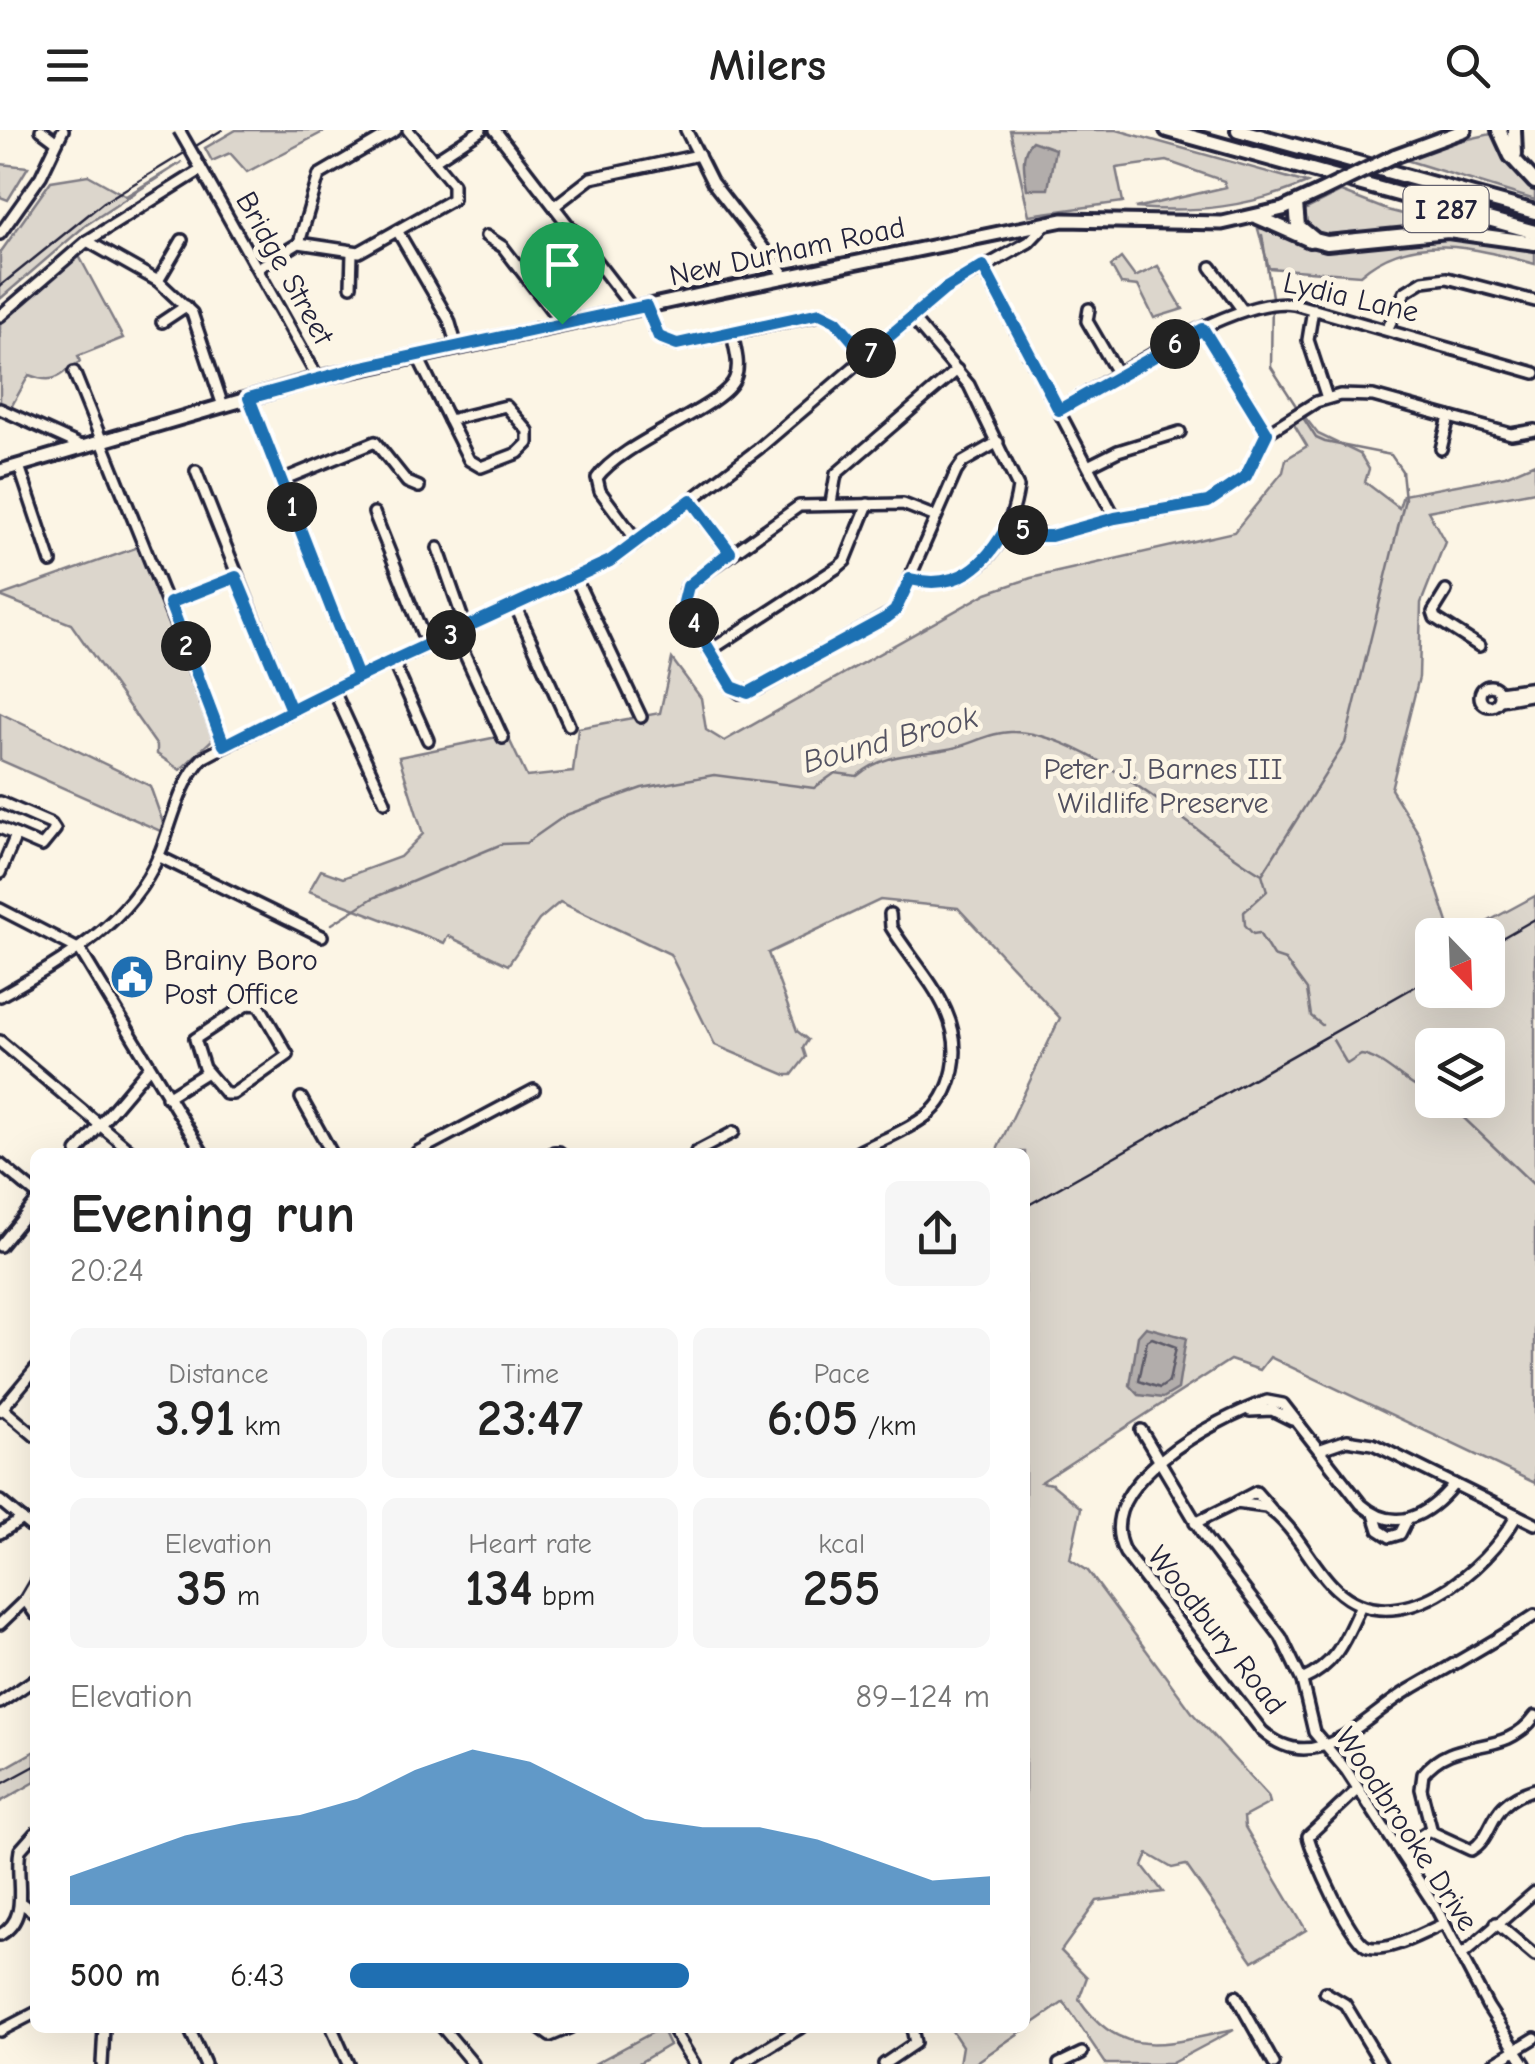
<!DOCTYPE html>
<html lang="en">
<head>
<meta charset="utf-8">
<style>
	body { margin:0; font-family:"Comic Neue",sans-serif; background:#f6f6f6; color:#222; height:100vh; display:flex; flex-direction:column; font-size:38px; white-space:nowrap }
	* { box-sizing:border-box; margin:0 }
	p { font-size:32px; color:#767676 }
	.icon { flex:none; width:55px; height:55px; fill:none; stroke:currentColor; stroke-width:2; stroke-linecap:round; stroke-linejoin:round }
	.map { position:relative; flex:1; overflow:hidden }
	.panel { position:absolute; left:30px; top:1018px; width:1000px; height:885px; display:flex; flex-direction:column; background:#fff; border-radius:15px; box-shadow:0 10px 40px #0002 }
	.panel>* { flex:none }
	.needle { width:65px; rotate:157deg }
	.fabs { position:absolute; left:1415px; top:788px; display:grid; gap:20px }
	.fabs a { display:grid; place-items:center; width:90px; height:90px; border-radius:15px; background:#fff; box-shadow:0 10px 40px #0002; font-size:50px }
	.pin { position:absolute; display:grid; place-items:center; width:85px; height:85px; color:#fff; margin:-102px -42px; border-radius:50% 50% 50% 0; rotate:-45deg; box-shadow:0 0 10px #0007 }
	.pin .icon { rotate:45deg }
	.km { position:absolute; width:50px; height:50px; margin:-25px; border-radius:50%; background:#222; color:#fff; font-size:28px; line-height:50px; text-align:center }
	.round { display:grid; place-items:center; flex:none; width:105px; height:105px; border-radius:15px; background:#f6f6f6 }
	.head { display:flex; align-items:center; justify-content:space-between; height:170px; padding:0 40px }
	h1 { font-size:55px; font-weight:700; line-height:75px }
	.stats { display:grid; grid-template-columns:repeat(3,1fr); gap:15px; height:170px; padding:10px 40px }
	.stats div { display:grid; align-content:center; border-radius:15px; background:#f6f6f6; text-align:center }
	.stats b { font-size:50px; font-weight:700 }
	.stats small { font-size:28px; font-weight:400 }
	.stats p { font-size:28px }
	.chart { height:280px; padding:20px 40px }
	.chart p { display:flex; justify-content:space-between }
	.chart svg { width:100%; height:180px; margin-top:10px; fill:#1f6fb2; opacity:.7 }
	ul { padding:0 40px; list-style:none; font-size:32px }
	li { display:grid; grid-template-columns:160px 120px 1fr; align-items:center; height:75px }
	li i { height:25px; border-radius:12px; background:#1f6fb2 }
	header { display:flex; justify-content:space-between; align-items:center; height:130px; padding:0 40px; background:#fff; font-size:45px; font-weight:700 }
	.map>svg:first-child { display:block }
	.green { fill:#dcd6cc; stroke:#7f7c84; stroke-width:2.5; fill-rule:evenodd }
	.water { fill:#b2adab; stroke:#78757e; stroke-width:2.5 }
	.lines { fill:none; stroke-linecap:round; stroke-linejoin:round }
	.shore { stroke:#5c5a68; stroke-width:2.5 }
	.stream { stroke:#78757e; stroke-width:2.5 }
	.minor-casing { stroke:#22223b; stroke-width:16 }
	.major-casing { stroke:#22223b; stroke-width:19 }
	.highway-casing { stroke:#22223b; stroke-width:20 }
	.minor { stroke:#fcf5e5; stroke-width:9 }
	.major { stroke:#fcf5e5; stroke-width:11 }
	.highway { stroke:#fcf5e5; stroke-width:12 }
	.rail { stroke:#22223b; stroke-width:2.5 }
	.minor-bridge-casing { stroke:#22223b; stroke-width:16; stroke-linecap:butt }
	.major-bridge-casing { stroke:#22223b; stroke-width:19; stroke-linecap:butt }
	.minor-bridge { stroke:#fcf5e5; stroke-width:9 }
	.major-bridge { stroke:#fcf5e5; stroke-width:11 }
	.route-casing { stroke:#fff; stroke-width:20 }
	.route { stroke:#1f6fb2; stroke-width:12 }
	.labels { text-anchor:middle; stroke-width:10; stroke-linejoin:round; paint-order:stroke }
	.shield { fill:#fcf5e5; stroke:#63616e; stroke-width:2.5 }
	.shield-label { font-size:28px; font-weight:bold; fill:#22223b }
	.street-label { font-size:30px; fill:#22223b; stroke:#fcf5e5 }
	.park-label { font-size:30px; fill:#504f5f; stroke:#fcf5e5 }
	.poi-label { font-size:30px; fill:#22223b; stroke:#fcf5e5; text-anchor:start }
	.water-label { font-size:32px; font-style:italic; fill:#545362; stroke:#fcf5e5 }
</style>
</head>
<body>
<header><svg class="icon" aria-label="menu" viewBox="0 0 24 24"><path d="M4 6h16M4 12h16M4 18h16"/></svg>Milers<svg class="icon" aria-label="search" viewBox="0 0 24 24"><circle cx="10" cy="10" r="6"/><path d="M15 15l6 6"/></svg></header>
<div class="map">
<svg width="1535" height="1934" viewBox="0 0 1535 1934">
	<rect width="100%" height="100%" fill="#fcf5e5"/>
	<filter id="ink" filterUnits="userSpaceOnUse"><feTurbulence type="fractalNoise" baseFrequency=".01" numOctaves="2"/><feDisplacementMap in="SourceGraphic" scale="20" xChannelSelector="R" yChannelSelector="G"/><feConvolveMatrix kernelMatrix="1 2 1 2 8 2 1 2 1" color-interpolation-filters="sRGB"/></filter>
	<g filter="url(#ink)">
		<!-- green -->
		<g class="green">
			<path d="M236,0H327L247,42L230,23L212,31L205,18Z"/>
			<path d="M1010,0H1117L1307,53C1249,77 1197,83 1135,78L1226,57L1224,51L1167,31L1116,38L1123,72L1029,85Z"/>
			<path d="M1491,4L1497,6L1516,43L1535,58V70L1406,30L1446,14Z"/>
			<path d="M182,32L86,95L0,169V123L51,51L88,45L126,66Z"/>
			<path d="M0,34L28,37L8,70L0,67Z"/>
			<path d="M1341,62L1387,80L1454,97L1336,110L1314,106L1299,83Z"/>
			<path d="M1262,98L1330,120L1425,105L1471,108L1535,121V134C1476,118 1411,100 1360,145L1269,138L1258,99Z"/>
			<path d="M78,124L123,208L78,226L80,232C60,241 60,257 29,245L10,279L0,274V191Z"/>
			<path d="M1121,128L1135,147L1158,136L1183,179L1154,188L1138,156L1121,154L1111,136Z"/>
			<path d="M1304,286L1318,304L1360,324L1369,339L1365,352L1399,378L1403,365L1505,346L1535,333V361L1428,381L1445,412L1421,473L1419,547L1391,659L1419,704L1452,805H1432V860H1488V805H1463L1535,766V1353L1270,1227L1260,1240L1230,1230L1041,1352L1052,1354L1081,1378L1070,1429L1088,1441L1194,1585L1268,1666L1270,1673L1244,1687L1245,1697L1306,1800L1253,1831L1186,1735L1172,1738L1148,1724L1143,1736L1163,1762L1097,1771L1061,1821L1087,1847L1079,1869C1122,1934 1170,1912 1234,1900L1170,1934H1106L1064,1872L974,1934H959L962,1916L950,1898H1025V1022H996L1060,888L958,778L880,770L768,823L797,901L808,910L803,918L806,927L792,945H786L715,915L670,824L560,772L539,790L508,835L448,806L444,813L309,761L321,740L343,748L400,727L423,704L399,627L507,605L527,647L573,642L578,598L660,583L672,529L701,568L706,600L724,611L987,463L1031,448L1234,402L1283,342L1286,329L1307,316L1293,293ZM1432,915H1488V970H1432Z"/>
			<path d="M141,416L213,609L180,640L157,624V616L71,494L0,466Z"/>
			<path d="M0,583L150,656L167,704L0,630Z"/>
			<path d="M35,1621V1652L0,1672V1641Z"/>
			<path d="M661,1898L669,1915L637,1934H594Z"/>
		</g>
		<!-- water -->
		<g class="water">
			<path d="M1032,11L1055,19L1048,59H1027C1025,44 1019,23 1032,11Z"/>
			<path d="M1146,1197L1186,1208L1178,1259L1163,1268L1139,1265L1130,1255L1138,1206Z"/>
		</g>
		<g class="lines">
			<!-- shore -->
			<path class="shore" d="M1152,1208L1176,1217L1169,1252L1160,1258L1139,1251L1147,1211Z"/>
			<!-- stream -->
			<g class="stream">
				<path d="M1262,105L1272,167L1271,237L1298,279"/>
				<path d="M1263,743L1345,613L1405,369L1402,341L1391,325L1325,312L1316,308L1302,286"/>
				<path d="M332,794L373,768L502,714L526,713L566,685L642,658L714,645L814,658L835,643L857,646C888,620 922,626 957,617C973,613 995,601 1013,602C1092,602 1193,705 1262,744L1267,761L1244,782L1245,795L1253,804L1259,803L1273,826L1285,830L1307,860L1311,886L1322,895"/>
				<path d="M1333,910L1347,934L1361,925C1386,928 1406,958 1432,963"/>
				<path d="M1445,970L1535,1056"/>
			</g>
			<defs>
				<g id="minor">
					<path d="M41,0L57,12"/>
					<path d="M495,0L633,179"/>
					<path d="M686,0L712,52L786,147"/>
					<path d="M195,28L318,248"/>
					<path d="M435,30L481,0"/>
					<path d="M556,75L591,48L699,25"/>
					<path d="M398,102L449,190L457,217"/>
					<path d="M0,104L41,46L63,0"/>
					<path d="M486,106L503,117L562,194"/>
					<path d="M87,111L158,151L192,183L223,276"/>
					<path d="M299,113L319,45L396,0"/>
					<path d="M983,137L1115,388"/>
					<path d="M1211,137L1241,178"/>
					<path d="M258,138L299,113L359,122L453,69V54L408,0"/>
					<path d="M158,151L182,110"/>
					<path d="M351,156L352,123"/>
					<path d="M646,177L659,207L677,214L824,184L836,191L866,227"/>
					<path d="M1089,179L1087,191L1119,246"/>
					<path d="M1313,179L1308,210L1327,268"/>
					<path d="M0,186L87,111L201,40"/>
					<path d="M162,192L186,176"/>
					<path d="M1203,199L1267,303"/>
					<path d="M1387,200L1405,162L1423,151L1447,148L1535,171"/>
					<path d="M417,225L449,290"/>
					<path d="M74,242L224,615"/>
					<path d="M249,268L358,547"/>
					<path d="M506,276L528,301V313L518,323L481,337L469,330L449,290Z"/>
					<path d="M0,279L84,317"/>
					<path d="M1059,280C1113,249 1235,164 1294,174L1535,243"/>
					<path d="M1441,319L1449,287"/>
					<path d="M19,336L51,432"/>
					<path d="M1088,336L1118,321L1180,302"/>
					<path d="M196,341L291,580"/>
					<path d="M282,350L375,312L407,352L419,357"/>
					<path d="M691,370L730,423"/>
					<path d="M831,373L836,344L957,240"/>
					<path d="M374,383L427,515"/>
					<path d="M936,387L903,374L799,376L687,456L683,476L732,557L740,563L758,559L895,481L956,342L963,332L998,312"/>
					<path d="M1008,394L1051,407L1115,388L1208,372L1246,346L1267,303L1316,272L1340,265L1373,266L1511,304L1535,300"/>
					<path d="M637,411L600,361L597,348C623,311 724,278 735,248C741,234 734,217 732,202"/>
					<path d="M438,418L466,498"/>
					<path d="M575,447L641,587"/>
					<path d="M910,449C973,465 1010,414 1018,357L969,255L912,188"/>
					<path d="M1446,461L1433,482L1435,488L1479,516"/>
					<path d="M170,473L236,447"/>
					<path d="M515,475L569,595"/>
					<path d="M455,503L503,608"/>
					<path d="M711,520L838,437L845,431L868,374"/>
					<path d="M393,531L428,610"/>
					<circle cx="1490" cy="566" r="10"/>
					<path d="M333,559L385,672"/>
					<path d="M1499,562L1535,557"/>
					<path d="M1501,570L1535,564"/>
					<path d="M0,672L51,694L55,700L42,716L0,698"/>
					<path d="M158,726L322,806"/>
					<path d="M0,743L16,705"/>
					<path d="M0,779L80,820L202,1022"/>
					<path d="M0,866C62,831 129,795 159,725C172,694 179,653 203,628L333,559L614,429L758,319L945,159L1029,112L1048,92"/>
					<path d="M248,874L259,875L288,925L233,964H226L204,938L195,909Z"/>
					<path d="M0,911L132,1022"/>
					<path d="M167,967L207,942"/>
					<path d="M301,968L331,1022"/>
					<path d="M77,1022L149,937"/>
					<path d="M417,1022L534,960"/>
					<path d="M554,1022H559"/>
					<path d="M696,1022L734,1002"/>
					<path d="M858,1022C881,1010 906,1001 926,986C941,975 949,958 953,940C965,882 920,844 891,797L890,784"/>
					<path d="M0,1034L35,1063"/>
					<path d="M0,1116L35,1073"/>
					<path d="M2,1278L35,1306"/>
					<path d="M0,1281L35,1239"/>
					<path d="M1250,1281L1272,1280L1292,1290"/>
					<path d="M1141,1300L1206,1409L1281,1507L1302,1551L1314,1602L1346,1640L1435,1776L1488,1877L1525,1934"/>
					<path d="M1321,1319L1347,1310L1373,1314L1535,1394"/>
					<path d="M1454,1354C1429,1385 1396,1405 1361,1374L1283,1274L1267,1271C1217,1288 1088,1355 1125,1423L1262,1601C1316,1650 1365,1586 1409,1560C1452,1535 1494,1512 1535,1485"/>
					<path d="M0,1371L35,1400"/>
					<path d="M1237,1372L1256,1362L1270,1378"/>
					<path d="M1374,1384L1379,1400L1390,1407L1400,1404L1407,1390"/>
					<path d="M1195,1393L1236,1373L1266,1377C1296,1396 1310,1435 1336,1459C1397,1516 1487,1440 1517,1385"/>
					<path d="M0,1403L22,1389"/>
					<path d="M25,1470L35,1484"/>
					<path d="M0,1494L25,1470L35,1453"/>
					<path d="M1302,1550C1337,1535 1346,1507 1361,1475"/>
					<path d="M0,1573L35,1549"/>
					<path d="M1535,1586C1503,1630 1456,1603 1423,1644L1421,1659L1432,1702L1471,1720C1498,1704 1484,1674 1535,1659"/>
					<path d="M1358,1659L1308,1706C1312,1724 1351,1812 1368,1817C1390,1823 1423,1802 1444,1794"/>
					<path d="M1399,1720L1431,1699"/>
					<path d="M21,1773L35,1783"/>
					<path d="M1496,1793L1535,1826"/>
					<path d="M0,1805C32,1787 14,1750 20,1720L35,1703"/>
					<path d="M1461,1826L1535,1762"/>
					<path d="M1325,1862L1345,1874L1381,1934"/>
					<path d="M1236,1866L1274,1934"/>
					<path d="M189,1898L205,1934"/>
					<path d="M332,1898L348,1934"/>
					<path d="M443,1898L473,1934"/>
					<path d="M539,1898L550,1906L569,1898"/>
					<path d="M672,1898L694,1934"/>
					<path d="M0,1901L35,1883"/>
					<path d="M102,1934L104,1898"/>
					<path d="M740,1934L800,1898"/>
					<path d="M884,1934L915,1913L912,1898"/>
					<path d="M1059,1934L1082,1923"/>
					<path d="M1492,1934L1535,1908"/>
				</g>
				<g id="major">
					<path d="M1394,26L1465,0"/>
					<path d="M0,341L318,248L722,160L1063,90L1222,93L1283,79L1320,62"/>
				</g>
				<g id="highway">
					<path d="M1167,0L1535,102"/>
					<path d="M1238,0L1535,82"/>
					<path d="M1499,0L1511,26L1535,52"/>
					<path d="M1514,0L1515,24"/>
					<path d="M1296,74L1298,96L1315,110L1327,113L1448,101L1535,113"/>
					<path d="M1258,87L1310,110"/>
				</g>
			</defs>
			<!-- minor casing -->
			<use href="#minor" class="minor-casing"/>
			<!-- major casing -->
			<use href="#major" class="major-casing"/>
			<!-- highway casing -->
			<use href="#highway" class="highway-casing"/>
			<!-- minor -->
			<use href="#minor" class="minor"/>
			<!-- major -->
			<use href="#major" class="major"/>
			<!-- highway -->
			<use href="#highway" class="highway"/>
			<!-- rail -->
			<g class="rail">
				<path d="M0,156L104,72L222,0"/>
				<path d="M1488,816L1535,789"/>
				<path d="M1025,1077L1432,847"/>
				<path d="M0,1655L35,1636"/>
			</g>
			<defs>
				<path id="minor-bridge" d="M179,0L195,28"/>
				<path id="major-bridge" d="M1320,62L1394,26"/>
			</defs>
			<!-- minor-bridge casing -->
			<use href="#minor-bridge" class="minor-bridge-casing"/>
			<!-- major-bridge casing -->
			<use href="#major-bridge" class="major-bridge-casing"/>
			<!-- minor-bridge -->
			<use href="#minor-bridge" class="minor-bridge"/>
			<!-- major-bridge -->
			<use href="#major-bridge" class="major-bridge"/>
		</g>
	</g>
	<g class="lines" filter="url(#ink)">
		<defs>
			<path id="route" d="M562,194L358,238L249,268L358,547L224,615L170,473L236,447L291,580C324,563 358,547 392,531L610,431L691,370L730,422L688,456L683,476L732,557L748,563L886,488L895,481L910,449C958,461 987,435 1008,394L1039,406H1051L1115,388L1208,372L1246,346L1267,303L1203,199L1059,280L983,136L945,159L866,226L836,191L820,183L677,214L659,207L646,176L562,194"/>
		</defs>
		<!-- route casing -->
		<use href="#route" class="route-casing"/>
		<!-- route -->
		<use href="#route" class="route"/>
	</g>
	<!-- icons -->
	<defs>
		<symbol id="civic-disc" viewBox="-11 -11 22 22"><circle r="9.5" fill="#1f6fb2" stroke="#fcf5e5"/><path d="M-.6-6.5H3V-4.5H.6V-3L4-1V1h2V6H-6V1h2V-1L-.6-3ZM-1.2 2.5V6h2.4V2.5Z" fill="#fff"/></symbol>
	</defs>
	<g fill-rule="evenodd">
		<use href="#civic-disc" x="107" y="822" width="50" height="50"/>
	</g>
	<g class="labels">
		<!-- shield labels -->
		<rect class="shield" x="1403.5" y="56" width="85" height="46" rx="8"/>
		<g class="shield-label">
			<text x="1446" y="89">I 287</text>
		</g>
		<!-- street labels -->
		<g class="street-label">
			<text transform="translate(787 121) rotate(-12)" y="10">New Durham Road</text>
			<text transform="translate(285 138) rotate(61)" y="10">Bridge Street</text>
			<text transform="translate(1351 167) rotate(13)" y="10">Lydia Lane</text>
			<text transform="translate(1217 1500) rotate(52)" y="10">Woodbury Road</text>
			<text transform="translate(1407 1699) rotate(57)" y="10">Woodbrooke Drive</text>
		</g>
		<!-- park labels -->
		<g class="park-label">
			<text x="1163" y="649">Peter J. Barnes III<tspan x="1163" dy="34">Wildlife Preserve</tspan></text>
		</g>
		<!-- poi labels -->
		<g class="poi-label">
			<text x="164" y="840">Brainy Boro<tspan x="164" dy="34">Post Office</tspan></text>
		</g>
		<!-- water labels -->
		<g class="water-label">
			<text transform="translate(890 609) rotate(-15)" y="11">Bound Brook</text>
		</g>
	</g>
</svg>
<div class="fabs">
<a><svg class="needle" viewBox="-14 -14 28 28"><path d="M0-13l5 13h-10z" fill="#e53935"/><path d="M0 13l5-13h-10z" fill="#767676"/></svg></a>
<a><svg class="icon" aria-label="layers" viewBox="0 0 24 24"><path d="M12 4l9 5-9 5-9-5zM3 14l9 5 9-5"/></svg></a>
</div>
<div class="pin" style="left:562px;top:194px;background:#1e9e55"><svg class="icon" aria-label="arrive" viewBox="0 0 24 24"><path d="M6 21V4h12l-3 4 3 4H6"/></svg></div>
<b class="km" style="left:292px;top:377px">1</b>
<b class="km" style="left:186px;top:516px">2</b>
<b class="km" style="left:451px;top:505px">3</b>
<b class="km" style="left:694px;top:493px">4</b>
<b class="km" style="left:1023px;top:400px">5</b>
<b class="km" style="left:1175px;top:214px">6</b>
<b class="km" style="left:871px;top:223px">7</b>
<section class="panel">
<div class="head"><div><h1>Evening run</h1><p>20:24</p></div><a class="round"><svg class="icon" aria-label="share" viewBox="0 0 24 24"><path d="M12 15V3M7 8l5-5 5 5M5 13v7h14v-7"/></svg></a></div>
<div class="stats">
<div><p>Distance</p><b>3.91<small> km</small></b></div>
<div><p>Time</p><b>23:47</b></div>
<div><p>Pace</p><b>6:05<small> /km</small></b></div>
</div>
<div class="stats">
<div><p>Elevation</p><b>35<small> m</small></b></div>
<div><p>Heart rate</p><b>134<small> bpm</small></b></div>
<div><p>kcal</p><b>255</b></div>
</div>
<div class="chart"><p><span>Elevation</span>89–124 m</p>
<svg viewBox="0 0 160 44" preserveAspectRatio="none"><path d="M0 44V37L10 32L20 27L30 24L40 22L50 18L60 11L70 6L80 9L90 16L100 23L110 25L120 25L130 28L140 33L150 38L160 37V44z"/></svg>
</div>
<ul>
<li><b>500 m</b>6:43<i style="width:53%"></i></li>
</ul>
</section>
</div>
</body>
</html>
